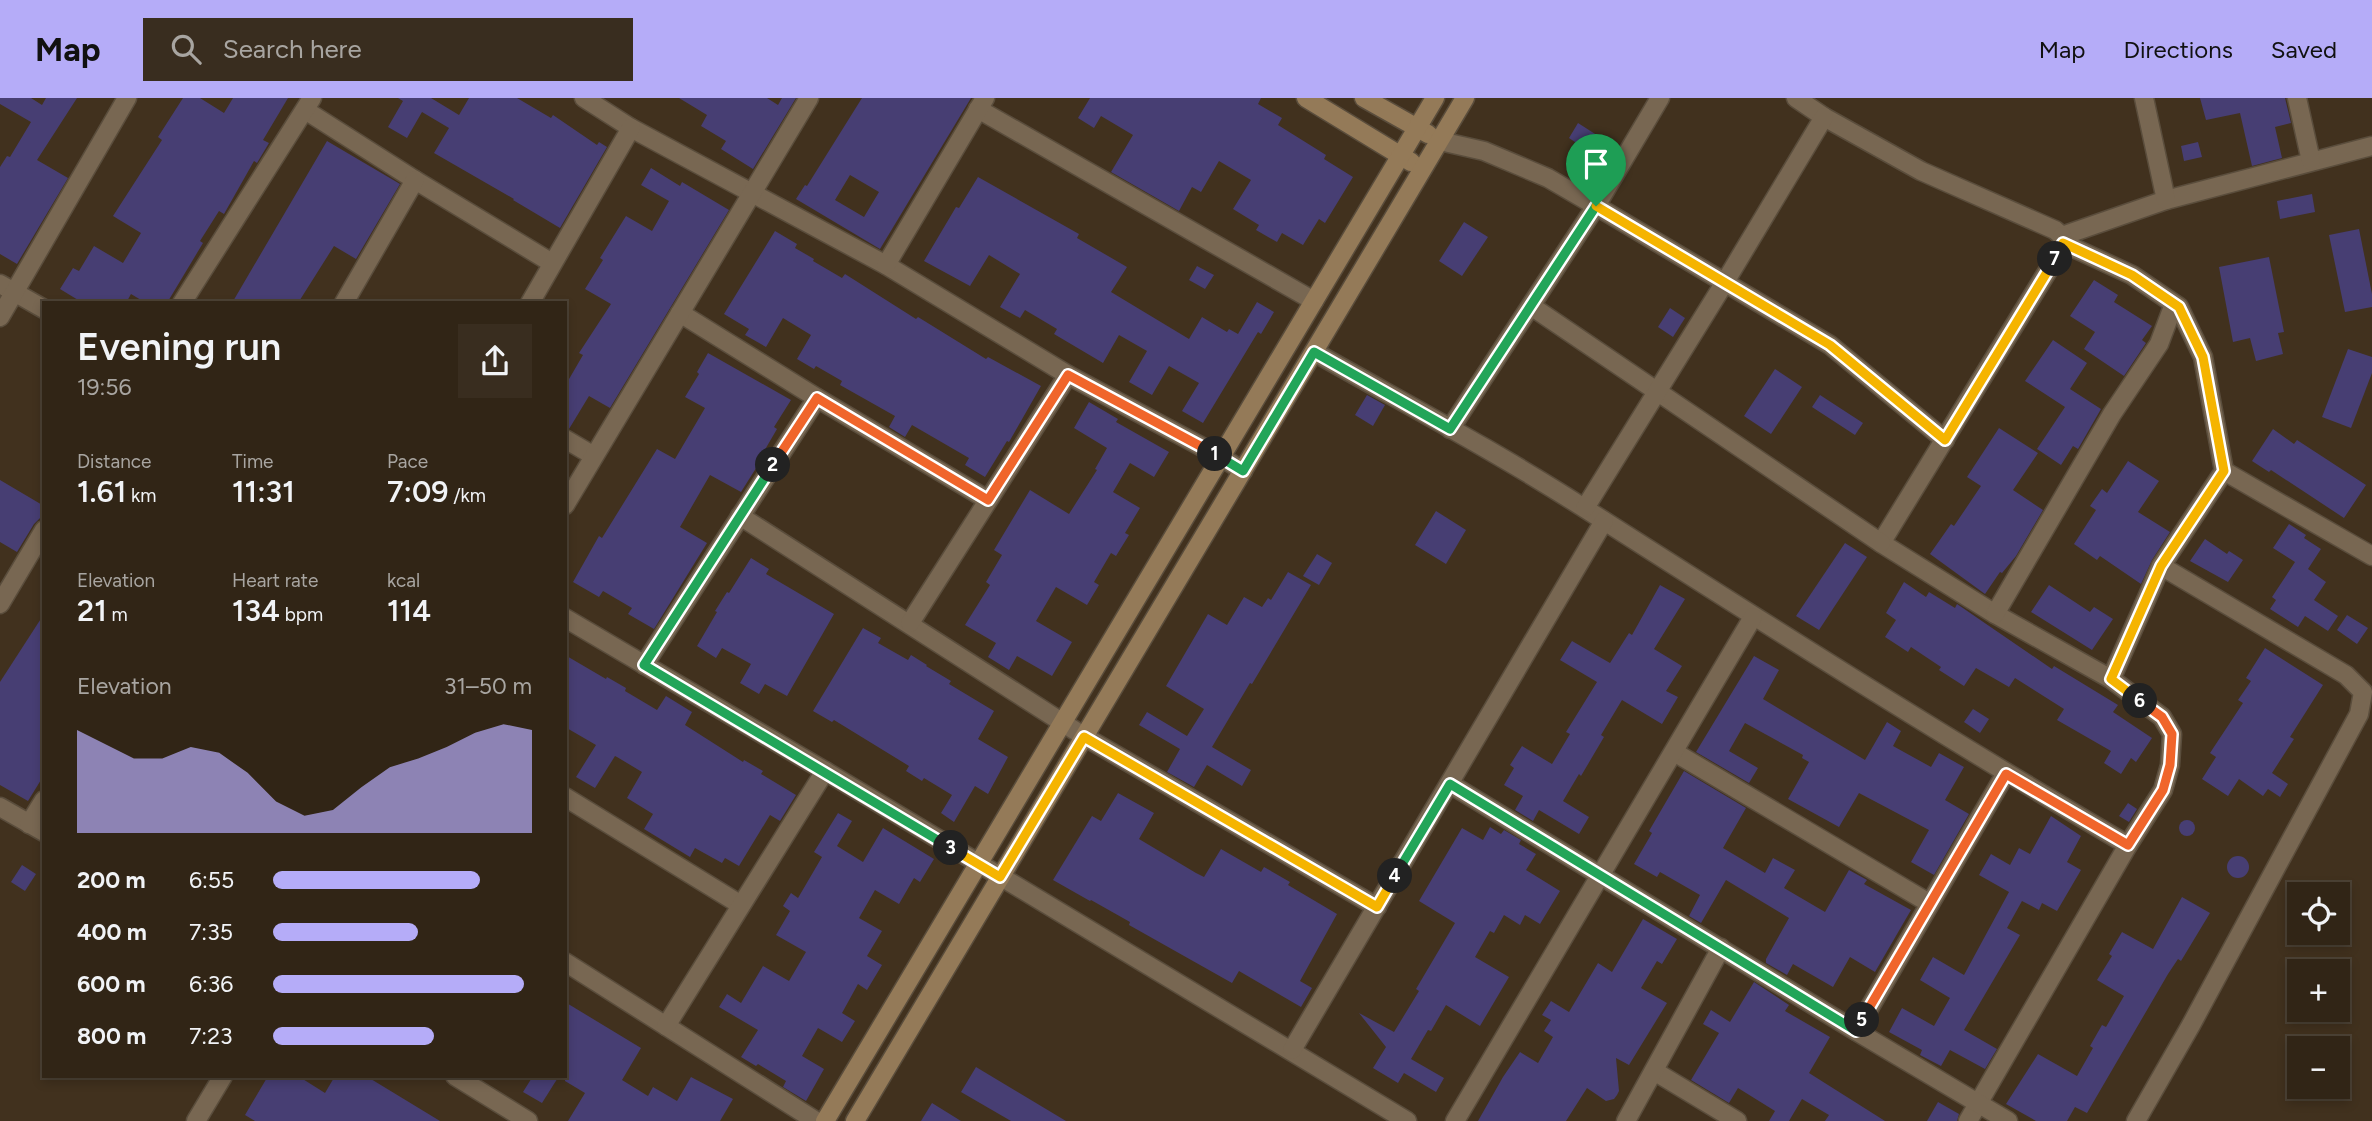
<!DOCTYPE html>
<html lang="en">
<head>
<meta charset="utf-8">
<style>
	body { margin:0; font-family:Figtree,sans-serif; background:#392d1f; color:#f1f3f6; height:100vh; display:flex; flex-direction:column; font-size:26px; white-space:nowrap }
	* { box-sizing:border-box; margin:0 }
	p { font-size:23px; color:#a8a5a1 }
	.icon { flex:none; width:38px; height:38px; fill:none; stroke:currentColor; stroke-width:2; stroke-linecap:round; stroke-linejoin:round }
	.map { position:relative; flex:1; overflow:hidden }
	.details { position:absolute; left:42px; top:203px; width:525px; height:777px; display:flex; flex-direction:column; background:#312516; border-radius:0px; box-shadow:0 4px 10px #0003,0 0 0 2px #4c4235 }
	.details>* { flex:none }
	.fabs { position:absolute; left:2287px; top:784px; display:grid; gap:14px }
	.fabs a { display:grid; place-items:center; width:63px; height:63px; border-radius:0px; background:#312516; box-shadow:0 4px 10px #0003,0 0 0 2px #4c4235; font-size:35px }
	.pin { position:absolute; display:grid; place-items:center; width:60px; height:60px; color:#fff; margin:-72px -30px; border-radius:50% 50% 50% 0; rotate:-45deg; box-shadow:0 0 7px #0007 }
	.pin .icon { rotate:45deg }
	.km { position:absolute; width:35px; height:35px; margin:-18px; border-radius:50%; background:#222; color:#fff; font-size:19px; line-height:35px; text-align:center }
	.round { display:grid; place-items:center; flex:none; width:74px; height:74px; border-radius:0px; background:#392d1f }
	.headline { display:flex; align-items:center; justify-content:space-between; height:119px; padding:0 35px }
	h1 { font-size:38px; font-weight:600; line-height:52px }
	.figures { display:grid; grid-template-columns:repeat(3,1fr); gap:10px; height:119px; padding:7px 35px }
	.figures div { display:grid; align-content:center }
	.figures b { font-size:30px; font-weight:600 }
	.figures small { font-size:19px; font-weight:400 }
	.figures p { font-size:19px }
	.chart { height:196px; padding:14px 35px }
	.chart p { display:flex; justify-content:space-between }
	.chart svg { width:100%; height:126px; margin-top:7px; fill:#b5acf8; opacity:.7 }
	ul { padding:0 35px; list-style:none; font-size:23px }
	li { display:grid; grid-template-columns:112px 84px 1fr; align-items:center; height:52px }
	li i { height:18px; border-radius:9px; background:#b5acf8 }
	header { display:flex; align-items:center; gap:42px; box-sizing:border-box; height:98px; padding:0 35px; background:#b5acf8; color:#111 }
	header strong { font-size:33px }
	nav { display:flex; gap:38px; margin-inline-start:auto; font-size:24px }
	.search { width:490px; height:63px; background:#392d1f; display:flex; align-items:center; gap:18px; box-sizing:border-box; padding:0 24px; border-radius:0px; color:#a8a5a1; font-size:26px }
	.map>svg:first-child { display:block }
	.building { fill:#473e73; fill-rule:evenodd }
	.lines { fill:none; stroke-linecap:round; stroke-linejoin:round }
	.street-casing { stroke:#5a4d3c; stroke-width:21 }
	.secondary-casing { stroke:#5a4d3c; stroke-width:21 }
	.street { stroke:#786752; stroke-width:18 }
	.secondary { stroke:#947a58; stroke-width:18 }
	.split-1-casing { stroke:#fff; stroke-width:14 }
	.split-2-casing { stroke:#fff; stroke-width:14 }
	.split-3-casing { stroke:#fff; stroke-width:14 }
	.split-4-casing { stroke:#fff; stroke-width:14 }
	.split-5-casing { stroke:#fff; stroke-width:14 }
	.split-6-casing { stroke:#fff; stroke-width:14 }
	.split-7-casing { stroke:#fff; stroke-width:14 }
	.split-8-casing { stroke:#fff; stroke-width:14 }
	.split-1 { stroke:#22a559; stroke-width:9 }
	.split-2 { stroke:#f0652b; stroke-width:9 }
	.split-3 { stroke:#22a559; stroke-width:9 }
	.split-4 { stroke:#f5b400; stroke-width:9 }
	.split-5 { stroke:#22a559; stroke-width:9 }
	.split-6 { stroke:#f0652b; stroke-width:9 }
	.split-7 { stroke:#f5b400; stroke-width:9 }
	.split-8 { stroke:#f5b400; stroke-width:9 }
</style>
</head>
<body>
<header>
<strong>Map</strong>
<div class="search"><svg class="icon" aria-label="search" viewBox="0 0 24 24"><circle cx="10" cy="10" r="6"/><path d="M15 15l6 6"/></svg>Search here</div>
<nav><a>Map</a><a>Directions</a><a>Saved</a></nav>
</header>
<div class="map">
<svg width="2372" height="1023" viewBox="0 0 2372 1023">
	<rect width="100%" height="100%" fill="#41311e"/>
	<!-- building -->
	<g class="building">
		<path d="M0,0H31L42,7L46,0H77L37,62L68,80L17,166L0,156V69L7,58L10,59L31,24L0,6Z"/>
		<path d="M183,0H200L224,15L233,0H288L263,42L269,45L257,65L254,63L224,116L219,113L200,143L203,145L167,205H146L131,196L126,205H83L60,191L73,170L79,173L94,148L123,165L141,135L113,118L162,42L158,39Z"/>
		<path d="M398,0H431L459,17L469,0H517L551,20L553,17L597,47L599,44L607,49L560,130L513,102L514,101L434,55L449,30L422,14L407,40L388,29L403,3Z"/>
		<path d="M679,0H767L778,7L782,0H796L753,71L721,51L726,43L701,28L707,17Z"/>
		<path d="M862,0H971L880,151L796,101L805,87L807,88ZM850,77L879,94L864,119L835,102Z"/>
		<path d="M1090,0H1261L1258,6L1282,20L1278,27L1326,57L1324,61L1353,79L1325,125L1319,121L1303,147L1282,135L1277,144L1256,132L1259,127L1233,111L1251,82L1219,63L1201,94L1192,89L1179,113L1111,74L1133,37L1101,18L1094,30L1078,20Z"/>
		<path d="M2200,0H2285L2291,25L2275,29L2282,60L2252,68L2240,15L2206,22Z"/>
		<path d="M1578,25L1603,41L1593,56L1569,40Z"/>
		<path d="M327,43L400,86L356,161L334,148L298,205H232Z"/>
		<path d="M2198,44L2202,59L2184,63L2181,48Z"/>
		<path d="M651,70L680,88L682,84L729,112L610,310L589,298L569,331L565,330V288L583,257L579,255L611,206L585,191L603,162L600,160L626,118L652,133L669,103L641,87Z"/>
		<path d="M978,79L1079,136L1077,140L1127,169L1111,194L1189,241L1202,219L1227,234L1229,231L1238,236L1257,204L1274,214L1261,236L1258,234L1203,325L1182,313L1199,285L1169,268L1152,297L1129,284L1147,253L1119,237L1103,265L1054,236L1057,231L1025,212L1020,220L1000,209L1020,176L989,157L970,188L924,163L956,109L959,110Z"/>
		<path d="M2312,96L2315,114L2280,121L2277,103Z"/>
		<path d="M1464,124L1488,139L1462,178L1439,163Z"/>
		<path d="M2359,131L2372,196V209L2345,214L2329,137Z"/>
		<path d="M775,133L797,146L795,150L814,161L813,163L842,180L845,176L916,221L918,219L986,261L988,259L1041,288L1009,344L1007,343L985,379L965,367L969,360L912,327L905,339L889,329L895,318L840,287L842,283L816,268L814,271L797,261L811,237L783,220L766,249L745,237L749,231L724,216Z"/>
		<path d="M2269,159L2284,234L2278,235L2283,256L2256,263L2250,240L2233,244L2219,169Z"/>
		<path d="M1197,168L1214,177L1205,191L1189,182Z"/>
		<path d="M2094,182L2118,197L2114,204L2152,228L2142,242L2146,245L2124,278L2084,251L2095,234L2070,218Z"/>
		<path d="M1670,210L1685,220L1673,239L1658,229Z"/>
		<path d="M2053,242L2087,265L2070,291L2101,311L2078,351L2073,348L2061,367L2037,351L2065,309L2025,283Z"/>
		<path d="M2348,251L2372,259V275L2351,330L2322,319Z"/>
		<path d="M708,255L791,302L774,329L777,331L763,355L765,356L741,394L710,377L680,429L707,445L654,531L628,516L632,510L603,493L599,499L573,484L599,438L602,440L657,351L675,361L705,310L685,299L699,276L697,274Z"/>
		<path d="M1775,271L1802,289L1771,336L1744,318Z"/>
		<path d="M1367,297L1385,307L1373,328L1355,317Z"/>
		<path d="M1820,297L1863,325L1855,337L1812,309Z"/>
		<path d="M1089,304L1118,321L1116,324L1169,354L1154,379L1130,365L1113,394L1140,410L1125,435L1129,437L1116,458L1111,455L1094,484L1099,487L1087,507L1056,489L1036,523L1072,544L1052,578L1017,558L1009,572L988,559L996,545L965,527L990,487L986,484L1002,457L994,452L1030,392L1069,416L1097,372L1095,371L1107,350L1074,330Z"/>
		<path d="M1999,330L2038,355L2013,392L2043,412L2016,458L2002,475L2000,474L1985,496L1930,456L1951,426L1954,428L1981,388L1967,379Z"/>
		<path d="M2273,331L2294,346L2297,342L2366,387L2344,420L2271,372L2269,374L2252,363Z"/>
		<path d="M2128,363L2159,383L2138,414L2170,434L2152,462L2141,486L2100,458L2097,462L2074,446L2096,412L2090,408L2102,391L2107,395Z"/>
		<path d="M0,382L44,408V416L34,426L17,454L0,444Z"/>
		<path d="M1436,413L1466,432L1446,466L1415,447Z"/>
		<path d="M2289,426L2306,437L2304,440L2321,451L2308,471L2326,484L2314,502L2338,518L2328,533L2305,518L2298,529L2270,511L2276,502L2272,499L2295,464L2273,450Z"/>
		<path d="M2205,441L2227,456L2229,453L2243,462L2228,484L2190,463Z"/>
		<path d="M1845,445L1867,459L1819,532L1796,518Z"/>
		<path d="M1317,456L1332,465L1319,487L1303,478Z"/>
		<path d="M751,460L769,471L766,476L834,516L787,598L765,586L759,596L740,585L751,566L722,550L716,560L697,548L717,514L715,513L727,494L729,495Z"/>
		<path d="M1288,474L1311,487L1252,586L1250,585L1212,649L1251,672L1242,688L1207,667L1194,689L1167,674L1180,651L1139,627L1147,614L1187,638L1204,611L1166,588L1208,516L1227,527L1244,499L1262,509L1268,500L1271,502Z"/>
		<path d="M1904,484L1926,499L1929,494L1955,510L1957,506L2052,571L2054,568L2118,607L2113,614L2152,640L2136,664L2131,660L2121,676L2104,665L2111,653L2057,622L2064,611L2015,580L2009,589L1976,570L1964,588L1939,572L1941,569L1911,549L1908,554L1885,539L1896,522L1886,515Z"/>
		<path d="M1660,487L1685,501L1654,551L1682,568L1666,593L1678,599L1662,626L1622,602L1601,637L1604,639L1581,678L1579,676L1563,703L1589,719L1579,736L1539,712L1533,723L1515,712L1523,698L1504,687L1514,670L1510,667L1522,648L1552,666L1570,636L1566,634L1597,584L1560,562L1572,543L1610,565L1629,535L1632,537Z"/>
		<path d="M2049,487L2090,514L2094,509L2113,521L2092,552L2031,514Z"/>
		<path d="M44,516V677L28,703L0,687V584Z"/>
		<path d="M2347,517L2368,530L2357,546L2337,532Z"/>
		<path d="M863,530L881,540L878,545L908,562L911,557L927,567L926,568L951,583L949,586L994,613L978,641L1008,659L988,696L975,688L954,724L941,715L952,697L924,680L922,683L906,673L909,668L834,622L832,624L813,613Z"/>
		<path d="M2265,550L2323,587L2290,639L2294,641L2272,675L2288,686L2280,699L2268,691L2263,698L2239,681L2228,698L2202,681L2216,659L2210,655L2243,605L2238,602L2251,583L2246,580Z"/>
		<path d="M565,557L606,581L607,579L626,590L625,593L657,612L666,598L692,614L685,627L743,664L744,662L763,673L761,676L796,697L780,723L770,717L739,768L725,760L722,765L695,750L690,759L644,731L653,716L627,700L642,674L617,659L615,658L595,690L576,679L596,647L565,629Z"/>
		<path d="M1754,558L1779,572L1763,601L1865,662L1887,624L1901,633L1893,648L1931,669L1939,655L1964,669L1945,702L1969,716L1934,777L1911,764L1929,732L1859,695L1839,729L1788,701L1809,664L1802,660L1803,657L1745,625L1729,653L1758,670L1749,685L1696,654Z"/>
		<path d="M1973,611L1989,621L1980,635L1964,624Z"/>
		<path d="M1684,673L1746,710L1723,750L1765,775L1773,760L1795,772L1784,790L1825,814L1849,772L1867,782L1864,786L1911,812L1875,874L1850,859L1833,889L1793,866L1787,877L1766,865V861L1789,820L1726,782L1701,825L1689,818L1700,797L1660,774L1657,779L1634,766L1652,735L1649,733Z"/>
		<path d="M1118,695L1154,715L1139,741L1196,775L1204,779L1221,751L1261,774L1264,769L1290,784L1288,787L1337,816L1300,883L1312,890L1301,909L1239,873L1232,885L1129,827L1130,824L1091,802L1090,803L1053,782L1092,718L1101,723Z"/>
		<path d="M2128,705L2137,711L2129,724L2119,718Z"/>
		<path d="M838,715L852,723L837,748L863,764L883,730L934,761L920,784L914,780L899,806L875,792L859,820L882,833L867,858L882,867L867,892L858,886L842,915L855,923L842,944L818,930L802,958L824,971L806,1003L783,989L786,983L758,966L756,968L741,959L758,932L719,909L727,896L741,905L763,868L789,883L806,854L776,837L790,813L783,808L791,795L798,800L822,759L814,754Z"/>
		<path d="M2051,718L2081,738L2067,764L2081,772L2057,813L2042,805L2039,812L2022,803L2007,830L2020,837L1964,932L1997,951L1985,971L1950,952L1941,968L1920,957L1922,952L1889,934L1902,910L1934,928L1950,900L1920,882L1933,859L1964,877L2009,794L1979,777L1991,756L2010,767L2019,750L2030,756Z"/>
		<circle cx="2187" cy="730" r="8"/>
		<path d="M1490,729L1501,736L1504,732L1521,742L1519,746L1536,756L1526,772L1560,793L1540,826L1525,817L1520,827L1504,817L1494,835L1490,833L1475,859L1509,879L1480,928L1446,907L1431,933L1428,932L1411,961L1444,980L1436,994L1404,975L1398,985L1373,970L1386,949L1359,915L1394,934L1419,893L1416,891L1455,825L1419,803L1462,730L1483,742Z"/>
		<circle cx="2238" cy="769" r="11"/>
		<path d="M22,767L36,776L25,793L11,784Z"/>
		<path d="M2182,799L2210,815L2181,863L2178,861L2168,876L2087,1015L2075,1009L2067,1023H2036L2006,1006L2038,956L2077,978L2093,950L2090,948L2102,927L2106,929L2124,898L2097,882L2112,858L2109,856L2122,834L2153,851Z"/>
		<path d="M1643,821L1677,841L1662,866L1657,863L1641,890L1667,905L1629,967L1616,960L1619,993L1617,997L1614,1001L1606,1003L1587,990L1566,1023H1478L1503,979L1520,954L1538,965L1553,939L1544,933L1551,922L1542,917L1551,903L1569,914L1598,865L1612,874Z"/>
		<path d="M1754,884L1789,907L1785,913L1830,939L1809,975L1885,1023H1825L1829,1017L1802,1001L1789,1023H1769L1775,1013L1738,990L1729,1005L1691,982L1719,935L1703,926L1711,912L1730,924Z"/>
		<path d="M565,904L641,950L622,982L648,998L653,989L677,1003L691,979L733,1001L720,1023H568L585,995L565,983Z"/>
		<path d="M976,969L1066,1023H1011L961,994Z"/>
		<path d="M268,978H298L325,995L335,978H366L440,1023H255L245,1017Z"/>
		<path d="M533,978H559L542,1005L523,994Z"/>
		<path d="M1938,1004L1959,1016L1957,1023H1927Z"/>
		<path d="M932,1005L961,1023H921Z"/>
	</g>
	<g class="lines">
		<defs>
			<g id="street">
				<path d="M584,0L631,30L886,167L1068,277L1221,359L1243,373"/>
				<path d="M1796,0L1824,19L1921,73L2055,132L2062,138L2166,102L2372,48"/>
				<path d="M2144,0L2166,102"/>
				<path d="M2297,0L2311,63"/>
				<path d="M978,11L1314,203"/>
				<path d="M305,12L415,82L552,165"/>
				<path d="M1440,43L1484,53L1548,80L1596,108L1830,247L1945,342"/>
				<path d="M2062,138L2063,145L2052,166L1881,445L1995,516L2111,581L2162,619L2172,636L2170,667L2163,692L2128,747"/>
				<path d="M2063,145L2132,177L2179,209L2203,259L2224,373L2161,468"/>
				<path d="M886,167L985,0"/>
				<path d="M0,186L44,211"/>
				<path d="M182,205L312,0"/>
				<path d="M344,205L415,82"/>
				<path d="M530,205L631,30"/>
				<path d="M1531,208L1881,445"/>
				<path d="M680,215L817,300L988,402"/>
				<path d="M0,219L127,0"/>
				<path d="M1314,254C1404,305 1497,354 1584,410C1764,525 1944,639 2128,747L1968,1023"/>
				<path d="M1450,331L1596,108L1660,0"/>
				<path d="M565,341L594,358"/>
				<path d="M2224,373L2372,458"/>
				<path d="M565,407L809,0"/>
				<path d="M1585,410L1725,184L1824,19"/>
				<path d="M740,418L1085,639L1377,809"/>
				<path d="M0,506L44,432"/>
				<path d="M1995,516L2112,316L2159,246L2174,206"/>
				<path d="M565,520L825,673L1407,1023"/>
				<path d="M910,525L1068,277"/>
				<path d="M644,567L817,300"/>
				<path d="M2111,581L2161,468L2346,577L2363,594L2359,616L2191,927L2136,1023"/>
				<path d="M1674,654L1929,805"/>
				<path d="M1450,686L1856,933L2008,1023"/>
				<path d="M565,699L741,807"/>
				<path d="M0,709L44,734"/>
				<path d="M29,726L44,702"/>
				<path d="M565,864L816,1023"/>
				<path d="M666,928L825,673"/>
				<path d="M1856,933L2006,675"/>
				<path d="M1292,952L1604,423"/>
				<path d="M1654,973L1737,1023"/>
				<path d="M455,978L528,1023"/>
				<path d="M196,1023L223,978"/>
				<path d="M1455,1023L1753,519"/>
				<path d="M1626,1023L1721,850"/>
			</g>
			<g id="secondary">
				<path d="M1306,0L1411,64"/>
				<path d="M1364,0L1428,36"/>
				<path d="M825,1023L1435,0"/>
				<path d="M855,1023L1465,0"/>
			</g>
		</defs>
		<!-- street casing -->
		<use href="#street" class="street-casing"/>
		<!-- secondary casing -->
		<use href="#secondary" class="secondary-casing"/>
		<!-- street -->
		<use href="#street" class="street"/>
		<!-- secondary -->
		<use href="#secondary" class="secondary"/>
	</g>
	<g class="lines">
		<defs>
			<path id="split-1" d="M1215,356L1243,373L1314,254L1450,331L1596,108"/>
			<path id="split-2" d="M773,367L817,300L988,402L1068,277L1215,356"/>
			<path id="split-3" d="M773,367L644,567L951,750"/>
			<path id="split-4" d="M951,750L1000,779L1084,639L1377,809L1395,778"/>
			<path id="split-5" d="M1395,778L1450,686L1856,933L1862,922"/>
			<path id="split-6" d="M1862,922L2006,676L2128,747L2163,692L2170,667L2172,636L2162,619L2140,603"/>
			<path id="split-7" d="M2055,161L2063,145L2132,177L2179,209L2203,259L2224,373L2161,468L2111,581L2140,603"/>
			<path id="split-8" d="M1596,108L1830,247L1945,342L2055,161"/>
		</defs>
		<!-- split-1 casing -->
		<use href="#split-1" class="split-1-casing"/>
		<!-- split-2 casing -->
		<use href="#split-2" class="split-2-casing"/>
		<!-- split-3 casing -->
		<use href="#split-3" class="split-3-casing"/>
		<!-- split-4 casing -->
		<use href="#split-4" class="split-4-casing"/>
		<!-- split-5 casing -->
		<use href="#split-5" class="split-5-casing"/>
		<!-- split-6 casing -->
		<use href="#split-6" class="split-6-casing"/>
		<!-- split-7 casing -->
		<use href="#split-7" class="split-7-casing"/>
		<!-- split-8 casing -->
		<use href="#split-8" class="split-8-casing"/>
		<!-- split-1 -->
		<use href="#split-1" class="split-1"/>
		<!-- split-2 -->
		<use href="#split-2" class="split-2"/>
		<!-- split-3 -->
		<use href="#split-3" class="split-3"/>
		<!-- split-4 -->
		<use href="#split-4" class="split-4"/>
		<!-- split-5 -->
		<use href="#split-5" class="split-5"/>
		<!-- split-6 -->
		<use href="#split-6" class="split-6"/>
		<!-- split-7 -->
		<use href="#split-7" class="split-7"/>
		<!-- split-8 -->
		<use href="#split-8" class="split-8"/>
	</g>
</svg>
<div class="fabs">
<a><svg class="icon" aria-label="locate" viewBox="0 0 24 24"><circle cx="12" cy="12" r="6"/><path d="M12 2v4M12 18v4M2 12h4M18 12h4"/></svg></a>
<a>+</a>
<a>−</a>
</div>
<div class="pin" style="left:1596px;top:108px;background:#1e9e55"><svg class="icon" aria-label="arrive" viewBox="0 0 24 24"><path d="M6 21V4h12l-3 4 3 4H6"/></svg></div>
<b class="km" style="left:1215px;top:356px">1</b>
<b class="km" style="left:773px;top:367px">2</b>
<b class="km" style="left:951px;top:750px">3</b>
<b class="km" style="left:1395px;top:778px">4</b>
<b class="km" style="left:1862px;top:922px">5</b>
<b class="km" style="left:2140px;top:603px">6</b>
<b class="km" style="left:2055px;top:161px">7</b>
<section class="details">
<div class="headline"><div><h1>Evening run</h1><p>19:56</p></div><a class="round"><svg class="icon" aria-label="share" viewBox="0 0 24 24"><path d="M12 15V3M7 8l5-5 5 5M5 13v7h14v-7"/></svg></a></div>
<div class="figures">
<div><p>Distance</p><b>1.61<small> km</small></b></div>
<div><p>Time</p><b>11:31</b></div>
<div><p>Pace</p><b>7:09<small> /km</small></b></div>
</div>
<div class="figures">
<div><p>Elevation</p><b>21<small> m</small></b></div>
<div><p>Heart rate</p><b>134<small> bpm</small></b></div>
<div><p>kcal</p><b>114</b></div>
</div>
<div class="chart"><p><span>Elevation</span>31–50 m</p>
<svg viewBox="0 0 160 44" preserveAspectRatio="none"><path d="M0 44V8L10 13L20 18L30 18L40 14L50 16L60 23L70 33L80 38L90 36L100 28L110 21L120 18L130 14L140 9L150 6L160 8V44z"/></svg>
</div>
<ul>
<li><b>200 m</b>6:55<i style="width:80%"></i></li>
<li><b>400 m</b>7:35<i style="width:56%"></i></li>
<li><b>600 m</b>6:36<i style="width:97%"></i></li>
<li><b>800 m</b>7:23<i style="width:62%"></i></li>
</ul>
</section>
</div>
</body>
</html>
